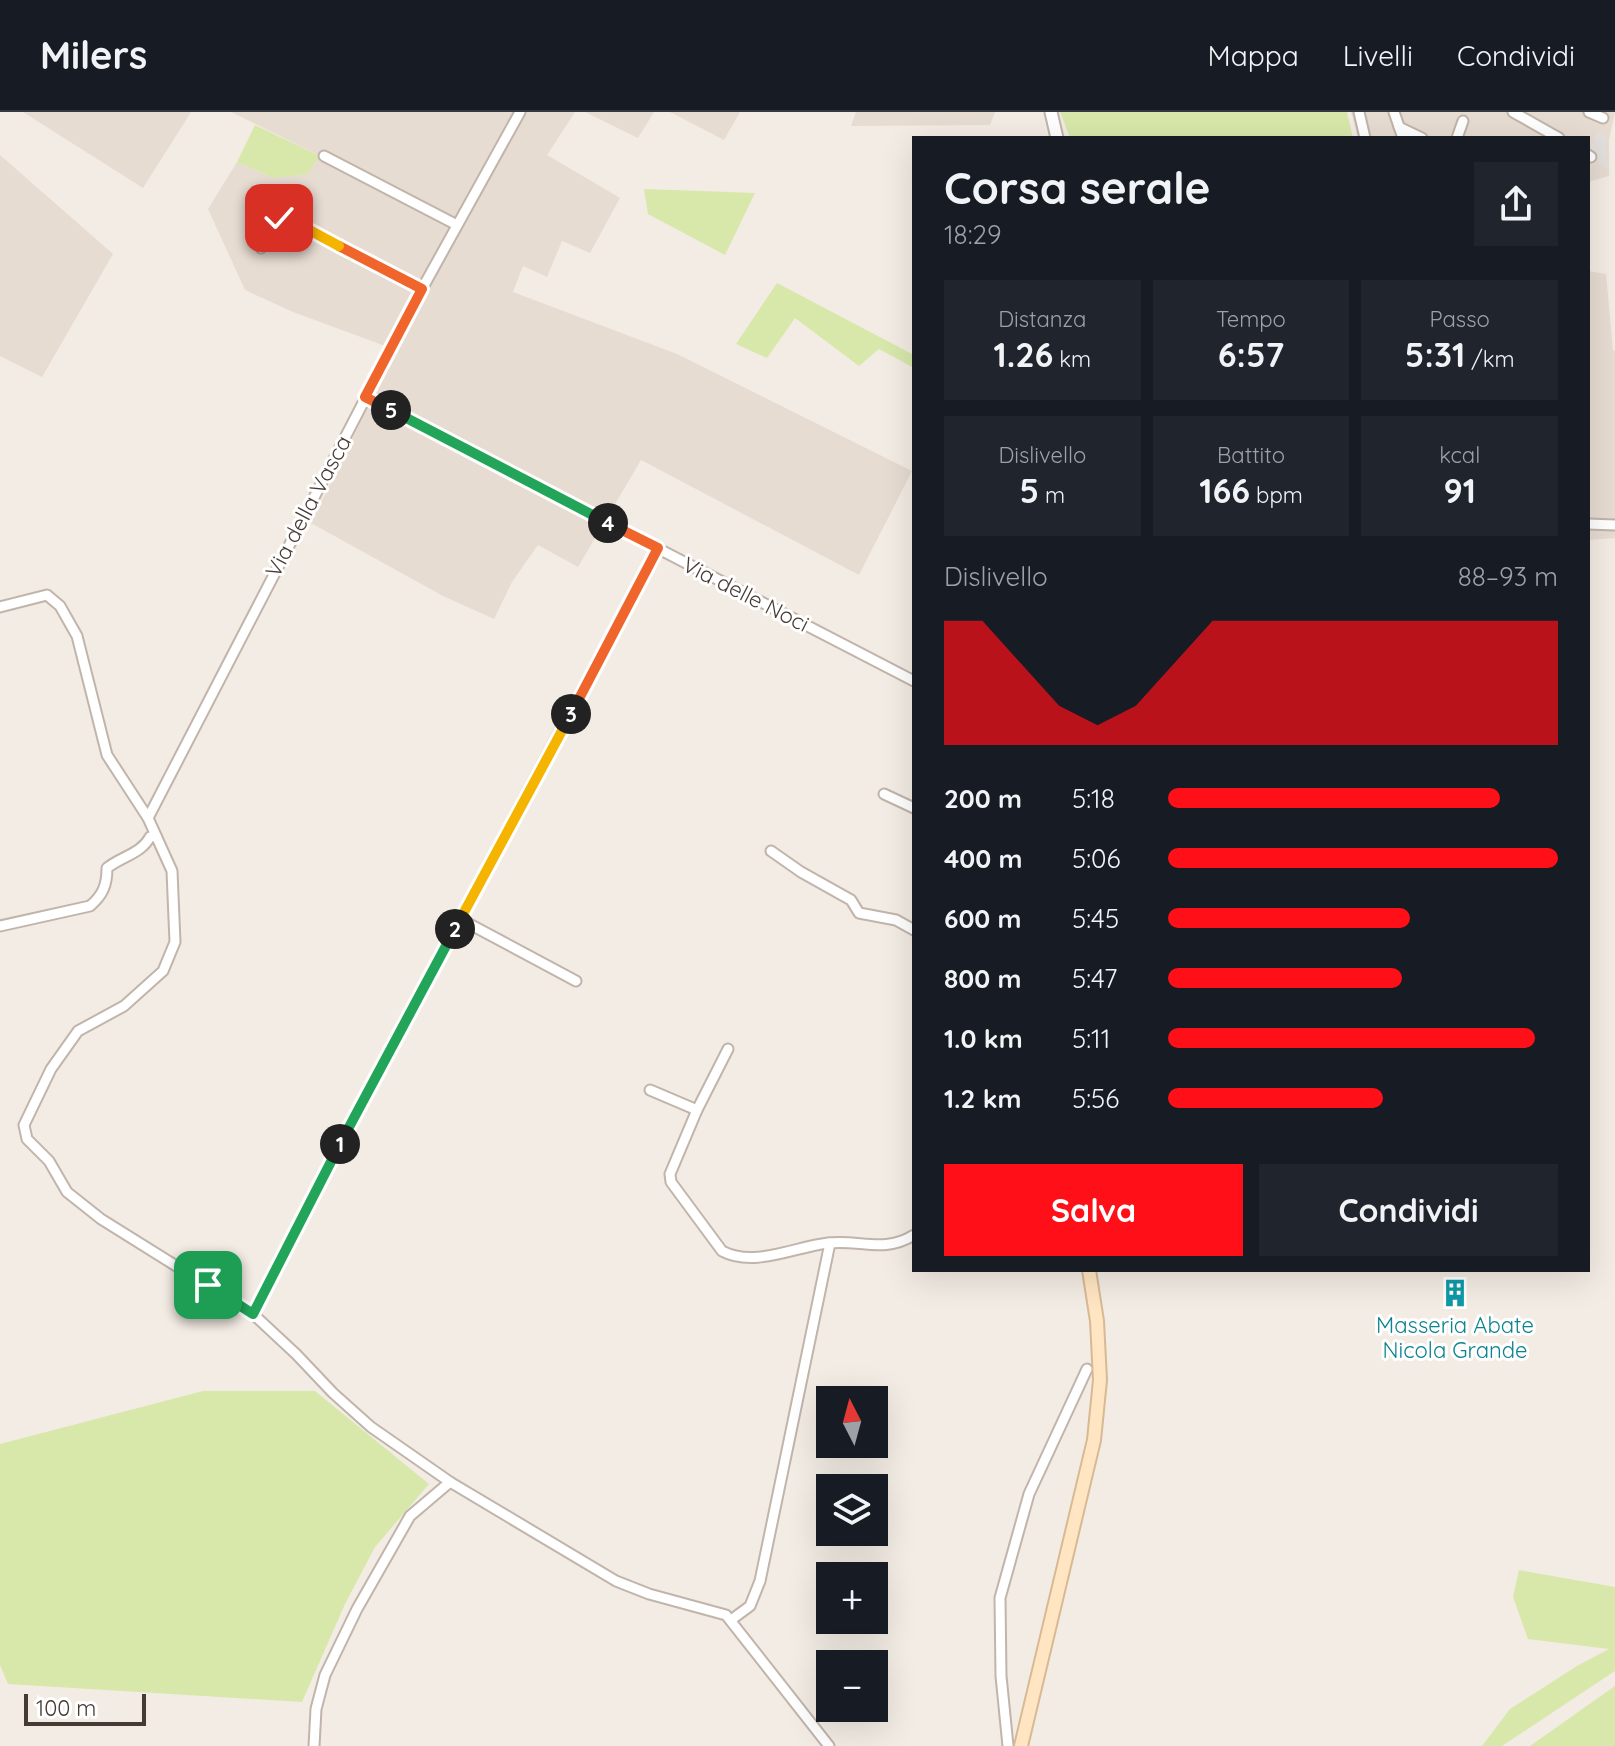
<!DOCTYPE html>
<html lang="it">
<head>
<meta charset="utf-8">
<style>
	body { margin:0; font-family:Quicksand,sans-serif; background:#20242c; color:#f1f3f6; height:100vh; display:flex; flex-direction:column; font-size:30px; white-space:nowrap }
	* { box-sizing:border-box; margin:0 }
	p { font-size:26px; color:#9ea1a6 }
	.icon { flex:none; width:44px; height:44px; fill:none; stroke:currentColor; stroke-width:2; stroke-linecap:round; stroke-linejoin:round }
	.map { position:relative; flex:1; overflow:hidden }
	.side { position:absolute; left:912px; top:24px; width:678px; height:1136px; display:flex; flex-direction:column; background:#171b24; border-radius:0px; box-shadow:0 8px 32px #0002 }
	.side>* { flex:none }
	.needle { width:52px; rotate:354deg }
	.tools { position:absolute; left:816px; top:1274px; display:grid; gap:16px }
	.tools a { display:grid; place-items:center; width:72px; height:72px; border-radius:0px; background:#171b24; box-shadow:0 8px 32px #0002; font-size:40px }
	.scale { position:absolute; left:24px; bottom:20px; width:122px; box-sizing:border-box; padding-left:8px; border:4px solid #453b34; border-top:0; font-size:22px; line-height:28px; white-space:nowrap; color:#453b34; -webkit-text-stroke:6px #fff; paint-order:stroke }
	.pin { position:absolute; display:grid; place-items:center; width:68px; height:68px; color:#fff; margin:-34px; border-radius:16px; box-shadow:0 4px 12px #0006 }
	.km { position:absolute; width:40px; height:40px; margin:-20px; border-radius:50%; background:#222; color:#fff; font-size:22px; line-height:40px; text-align:center }
	.round { display:grid; place-items:center; flex:none; width:84px; height:84px; border-radius:0px; background:#20242c }
	.head { display:flex; align-items:center; justify-content:space-between; height:136px; padding:0 32px }
	h1 { font-size:44px; font-weight:700; line-height:60px }
	.figures { display:grid; grid-template-columns:repeat(3,1fr); gap:12px; height:136px; padding:8px 32px }
	.figures div { display:grid; align-content:center; border-radius:0px; background:#20242c; text-align:center }
	.figures b { font-size:34px; font-weight:700 }
	.figures small { font-size:22px; font-weight:400 }
	.figures p { font-size:22px }
	.chart { height:224px; padding:16px 32px }
	.chart p { display:flex; justify-content:space-between }
	.chart svg { width:100%; height:144px; margin-top:8px; fill:#ff0f17; opacity:.7 }
	.button { display:flex; gap:16px; margin-top:auto; padding:16px 32px }
	.button a { flex:1; height:92px; border-radius:0px; background:#ff0f17; color:#fff; font-size:32px; font-weight:700; line-height:92px; text-align:center }
	.button a+a { background:#20242c; color:#f1f3f6 }
	ul { padding:0 32px; list-style:none; font-size:26px }
	li { display:grid; grid-template-columns:128px 96px 1fr; align-items:center; height:60px }
	li i { height:20px; border-radius:10px; background:#ff0f17 }
	header { display:flex; align-items:center; gap:48px; box-sizing:border-box; height:112px; padding:0 40px; background:#171b24; border-bottom:2px solid #363941 }
	header strong { font-size:38px }
	nav { display:flex; gap:44px; margin-inline-start:auto; font-size:28px }
	.map>svg:first-child { display:block }
	.residential { fill:#e7dcd2 }
	.green { fill:#d8e8ab }
	.parking { fill:#e3dfdd }
	.lines { fill:none; stroke-linecap:round; stroke-linejoin:round }
	.minor-casing { stroke:#c1b4aa; stroke-width:13 }
	.tertiary-casing { stroke:#c1b4aa; stroke-width:15 }
	.secondary-casing { stroke:#d7b994; stroke-width:16 }
	.minor { stroke:#fff; stroke-width:9 }
	.tertiary { stroke:#fff; stroke-width:11 }
	.secondary { stroke:#ffe5c2; stroke-width:12 }
	.split-1-casing { stroke:#fff; stroke-width:16 }
	.split-2-casing { stroke:#fff; stroke-width:16 }
	.split-3-casing { stroke:#fff; stroke-width:16 }
	.split-4-casing { stroke:#fff; stroke-width:16 }
	.split-5-casing { stroke:#fff; stroke-width:16 }
	.split-6-casing { stroke:#fff; stroke-width:16 }
	.split-7-casing { stroke:#fff; stroke-width:16 }
	.split-1 { stroke:#22a559; stroke-width:10 }
	.split-2 { stroke:#22a559; stroke-width:10 }
	.split-3 { stroke:#f5b400; stroke-width:10 }
	.split-4 { stroke:#f0652b; stroke-width:10 }
	.split-5 { stroke:#22a559; stroke-width:10 }
	.split-6 { stroke:#f0652b; stroke-width:10 }
	.split-7 { stroke:#f5b400; stroke-width:10 }
	.labels { text-anchor:middle; stroke-width:6; stroke-linejoin:round; paint-order:stroke }
	.street-label { font-size:22px; fill:#453b34; stroke:#fff }
	.culture-label { font-size:22px; fill:#0d838f; stroke:#fff }
</style>
</head>
<body>
<header>
<strong>Milers</strong>
<nav><a>Mappa</a><a>Livelli</a><a>Condividi</a></nav>
</header>
<div class="map">
<svg width="1615" height="1634" viewBox="0 0 1615 1634">
	<rect width="100%" height="100%" fill="#f3ece4"/>
	<!-- residential -->
	<g class="residential">
		<path d="M23,0H191L143,76Z"/>
		<path d="M231,0H575L547,43L620,86L590,141L562,129L547,165L523,154L513,180L677,242L912,359L859,463L641,348L578,455L538,433L512,470L494,507L443,484L311,411L396,238L293,200L245,178L208,97L237,50L273,66L320,44Z"/>
		<path d="M585,0H654L638,26Z"/>
		<path d="M670,0H740L724,28Z"/>
		<path d="M856,0H995L990,13L851,14Z"/>
		<path d="M1351,0H1615L1609,28V64L1588,70V26H1358Z"/>
		<path d="M0,43L113,142L42,265L0,244Z"/>
		<path d="M1588,159L1606,162L1613,238L1615,239V426L1588,428Z"/>
	</g>
	<!-- green -->
	<g class="green">
		<path d="M1060,0H1347L1353,26H1070Z"/>
		<path d="M255,13L320,44L307,62L273,66L237,50Z"/>
		<path d="M644,77L755,81L725,143L648,102Z"/>
		<path d="M777,171L914,243V256L879,237L859,254L795,206L767,246L736,232Z"/>
		<path d="M203,1279H315L429,1372L375,1435L345,1492L302,1590L8,1572L0,1553V1332Z"/>
		<path d="M1519,1458L1615,1475V1559L1502,1634H1482L1510,1597L1577,1554L1609,1537L1528,1527L1513,1485Z"/>
		<path d="M1615,1574V1634H1530Z"/>
	</g>
	<!-- parking -->
	<path class="parking" d="M1598,20L1605,22L1608,57L1588,43Z"/>
	<g class="lines">
		<defs>
			<g id="minor">
				<path d="M1359,0L1365,26"/>
				<path d="M1394,0L1403,26"/>
				<path d="M1513,0L1559,26"/>
				<path d="M1589,0L1603,6"/>
				<path d="M1399,15L1422,26"/>
				<path d="M1457,26L1463,9"/>
				<path d="M1588,43L1591,45"/>
				<path d="M324,44L457,113"/>
				<path d="M261,136L277,108L287,106L422,177"/>
				<path d="M365,285L914,569"/>
				<path d="M1588,412L1615,413"/>
				<path d="M0,495L47,483L60,494L77,524L107,643L148,706L172,759L175,830L163,859L124,894L78,919L51,957L24,1013L27,1027L49,1049L67,1080L101,1107L253,1202L296,1242L333,1281L371,1315L450,1370L616,1469L649,1482L726,1503L829,1634"/>
				<path d="M884,682L914,696"/>
				<path d="M148,706L422,177L520,0"/>
				<path d="M771,739L801,760L851,788L859,801L896,808L914,818"/>
				<path d="M460,807L576,869"/>
				<path d="M0,814L90,794C103,783 107,773 107,756C122,744 141,742 150,725L156,724"/>
				<path d="M728,937L697,998L670,1062L671,1070L722,1139C754,1156 794,1135 828,1131C860,1127 883,1142 914,1123"/>
				<path d="M650,978L697,998"/>
				<path d="M253,1202L388,940L658,436"/>
				<path d="M731,1508L750,1494L760,1469L830,1131"/>
				<path d="M314,1634L316,1597L325,1563L357,1497L410,1404L450,1370"/>
				<path d="M1008,1634L1001,1564L1000,1486L1029,1382L1087,1257"/>
			</g>
			<path id="tertiary" d="M1051,0L1057,26"/>
			<path id="secondary" d="M1021,1634L1094,1328L1100,1268L1097,1209L1089,1158"/>
		</defs>
		<!-- minor casing -->
		<use href="#minor" class="minor-casing"/>
		<!-- tertiary casing -->
		<use href="#tertiary" class="tertiary-casing"/>
		<!-- secondary casing -->
		<use href="#secondary" class="secondary-casing"/>
		<!-- minor -->
		<use href="#minor" class="minor"/>
		<!-- tertiary -->
		<use href="#tertiary" class="tertiary"/>
		<!-- secondary -->
		<use href="#secondary" class="secondary"/>
	</g>
	<g class="lines">
		<defs>
			<path id="split-1" d="M208,1173L253,1202L340,1032"/>
			<path id="split-2" d="M340,1032L455,817"/>
			<path id="split-3" d="M455,817L571,602"/>
			<path id="split-4" d="M571,602L658,436L608,411"/>
			<path id="split-5" d="M391,298L608,411"/>
			<path id="split-6" d="M339,134L422,177L365,285L391,298"/>
			<path id="split-7" d="M279,106H287L339,134"/>
		</defs>
		<!-- split-1 casing -->
		<use href="#split-1" class="split-1-casing"/>
		<!-- split-2 casing -->
		<use href="#split-2" class="split-2-casing"/>
		<!-- split-3 casing -->
		<use href="#split-3" class="split-3-casing"/>
		<!-- split-4 casing -->
		<use href="#split-4" class="split-4-casing"/>
		<!-- split-5 casing -->
		<use href="#split-5" class="split-5-casing"/>
		<!-- split-6 casing -->
		<use href="#split-6" class="split-6-casing"/>
		<!-- split-7 casing -->
		<use href="#split-7" class="split-7-casing"/>
		<!-- split-1 -->
		<use href="#split-1" class="split-1"/>
		<!-- split-2 -->
		<use href="#split-2" class="split-2"/>
		<!-- split-3 -->
		<use href="#split-3" class="split-3"/>
		<!-- split-4 -->
		<use href="#split-4" class="split-4"/>
		<!-- split-5 -->
		<use href="#split-5" class="split-5"/>
		<!-- split-6 -->
		<use href="#split-6" class="split-6"/>
		<!-- split-7 -->
		<use href="#split-7" class="split-7"/>
	</g>
	<!-- icons -->
	<defs>
		<symbol id="building-bare" viewBox="-9 -9 18 18"><path d="M-4-6H4V6H1V3H-1V6H-4ZM-2.5-4.3h1.7v1.8h-1.7ZM.8-4.3h1.7v1.8H.8ZM-2.5-1h1.7V.8h-1.7ZM.8-1h1.7V.8H.8Z" fill="#0f9aa8" stroke="#fff" stroke-width="2.5" paint-order="stroke"/></symbol>
	</defs>
	<g fill-rule="evenodd">
		<use href="#building-bare" x="1435" y="1161" width="40" height="40"/>
	</g>
	<g class="labels">
		<!-- street labels -->
		<g class="street-label">
			<text transform="translate(308 394) rotate(-62)" y="8">Via della Vasca</text>
			<text transform="translate(746 482) rotate(27)" y="8">Via delle Noci</text>
		</g>
		<!-- culture labels -->
		<g class="culture-label">
			<text x="1455" y="1221">Masseria Abate<tspan x="1455" dy="25">Nicola Grande</tspan></text>
		</g>
	</g>
</svg>
<div class="tools">
<a><svg class="needle" viewBox="-14 -14 28 28"><path d="M0-13l5 13h-10z" fill="#e53935"/><path d="M0 13l5-13h-10z" fill="#9ea1a6"/></svg></a>
<a><svg class="icon" aria-label="layers" viewBox="0 0 24 24"><path d="M12 4l9 5-9 5-9-5zM3 14l9 5 9-5"/></svg></a>
<a>+</a>
<a>−</a>
</div>
<div class="scale">100 m</div>
<div class="pin" style="left:208px;top:1173px;background:#1e9e55"><svg class="icon" aria-label="arrive" viewBox="0 0 24 24"><path d="M6 21V4h12l-3 4 3 4H6"/></svg></div>
<div class="pin" style="left:279px;top:106px;background:#d93025"><svg class="icon" aria-label="check" viewBox="0 0 24 24"><path d="M5 12l5 5 9-10"/></svg></div>
<b class="km" style="left:340px;top:1032px">1</b>
<b class="km" style="left:455px;top:817px">2</b>
<b class="km" style="left:571px;top:602px">3</b>
<b class="km" style="left:608px;top:411px">4</b>
<b class="km" style="left:391px;top:298px">5</b>
<section class="side">
<div class="head"><div><h1>Corsa serale</h1><p>18:29</p></div><a class="round"><svg class="icon" aria-label="share" viewBox="0 0 24 24"><path d="M12 15V3M7 8l5-5 5 5M5 13v7h14v-7"/></svg></a></div>
<div class="figures">
<div><p>Distanza</p><b>1.26<small> km</small></b></div>
<div><p>Tempo</p><b>6:57</b></div>
<div><p>Passo</p><b>5:31<small> /km</small></b></div>
</div>
<div class="figures">
<div><p>Dislivello</p><b>5<small> m</small></b></div>
<div><p>Battito</p><b>166<small> bpm</small></b></div>
<div><p>kcal</p><b>91</b></div>
</div>
<div class="chart"><p><span>Dislivello</span>88–93 m</p>
<svg viewBox="0 0 160 44" preserveAspectRatio="none"><path d="M0 44V6L10 6L20 19L30 32L40 38L50 32L60 19L70 6L80 6L90 6L100 6L110 6L120 6L130 6L140 6L150 6L160 6V44z"/></svg>
</div>
<ul>
<li><b>200 m</b>5:18<i style="width:85%"></i></li>
<li><b>400 m</b>5:06<i style="width:100%"></i></li>
<li><b>600 m</b>5:45<i style="width:62%"></i></li>
<li><b>800 m</b>5:47<i style="width:60%"></i></li>
<li><b>1.0 km</b>5:11<i style="width:94%"></i></li>
<li><b>1.2 km</b>5:56<i style="width:55%"></i></li>
</ul>
<div class="button"><a>Salva</a><a>Condividi</a></div>
</section>
</div>
</body>
</html>
